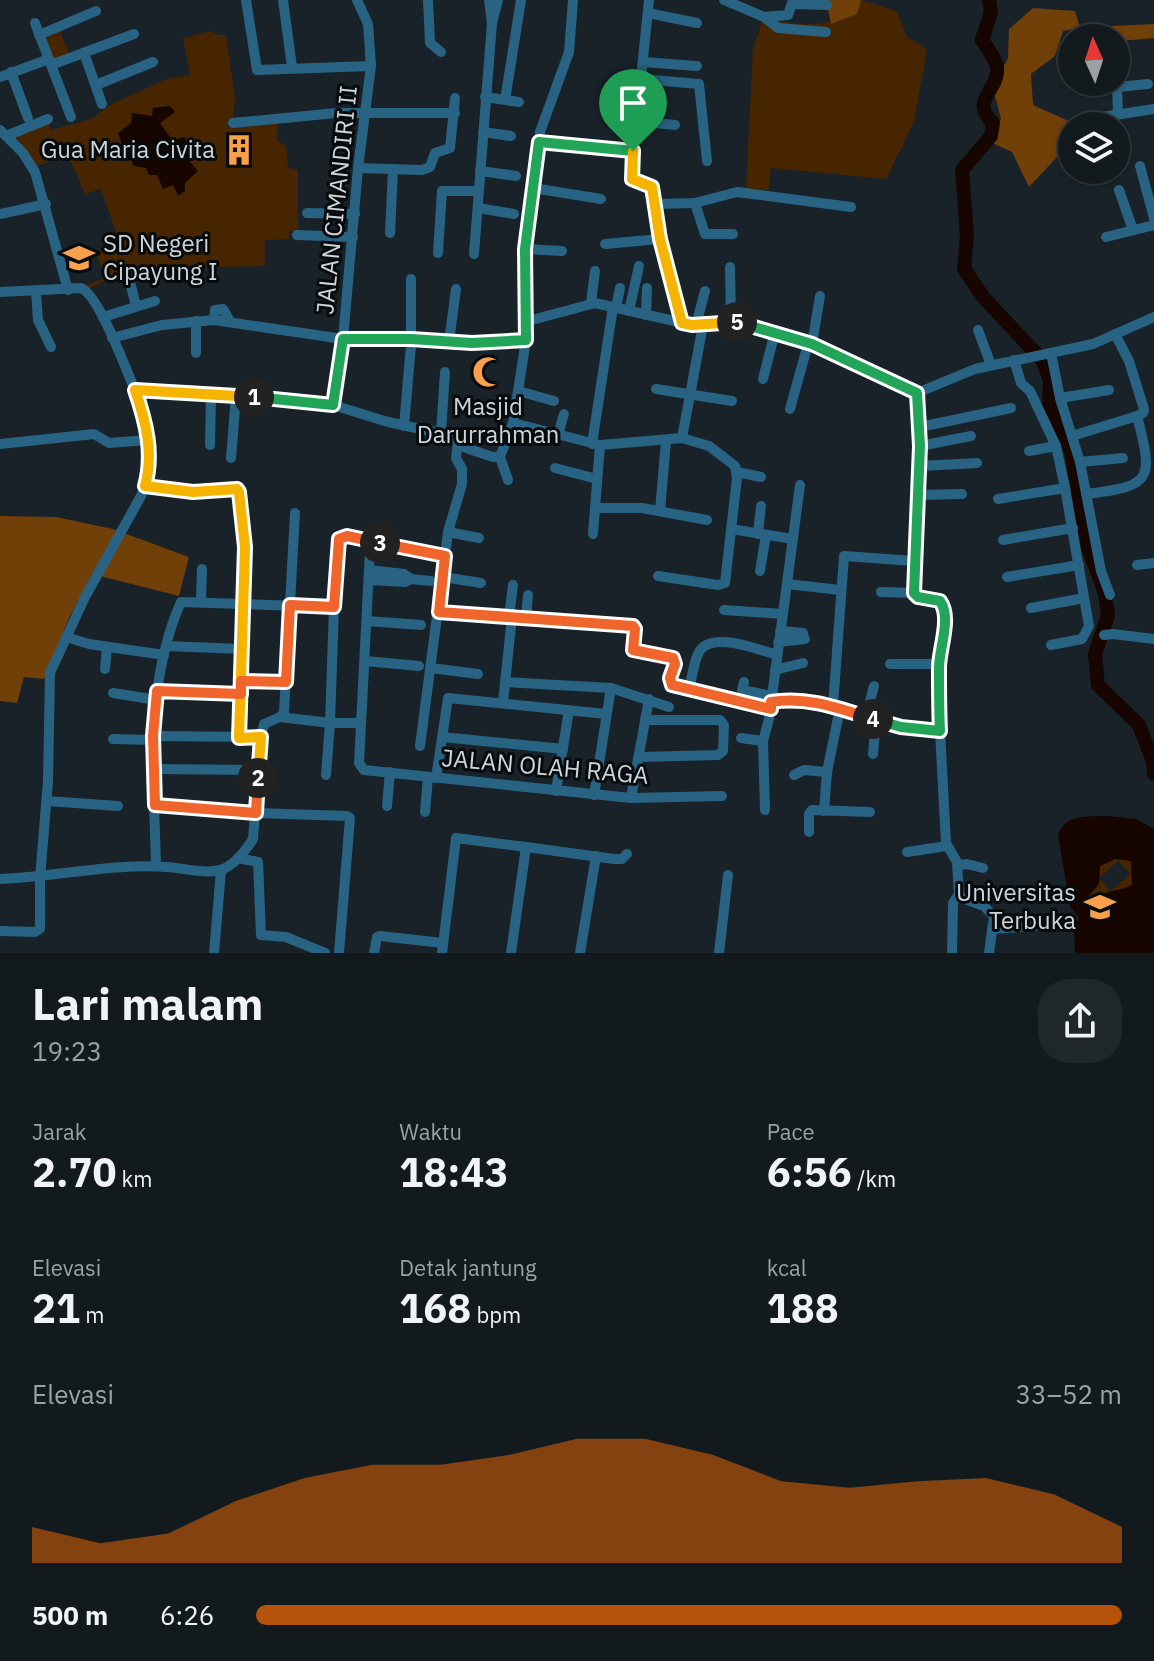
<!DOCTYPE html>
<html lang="id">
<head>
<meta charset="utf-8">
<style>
	body { margin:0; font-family:"IBM Plex Sans",sans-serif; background:#1f272b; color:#f1f3f6; height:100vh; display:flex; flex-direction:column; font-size:30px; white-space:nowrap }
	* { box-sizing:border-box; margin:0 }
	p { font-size:26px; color:#9ca1a4 }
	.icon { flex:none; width:44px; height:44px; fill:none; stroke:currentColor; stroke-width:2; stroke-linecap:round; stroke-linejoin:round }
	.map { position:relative; height:953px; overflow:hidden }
	.drawer { display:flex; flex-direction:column; background:#121a1e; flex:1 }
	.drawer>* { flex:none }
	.needle { width:52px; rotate:357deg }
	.controls { position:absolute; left:1058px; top:24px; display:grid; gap:16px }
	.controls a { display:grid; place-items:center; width:72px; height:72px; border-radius:50%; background:#121a1e; box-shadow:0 2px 6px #0004,0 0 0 2px #31383c; font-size:40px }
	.pin { position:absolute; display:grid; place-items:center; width:68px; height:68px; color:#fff; margin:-82px -34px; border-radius:50% 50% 50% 0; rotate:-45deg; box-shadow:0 0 8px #0007 }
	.pin .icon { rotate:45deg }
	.km { position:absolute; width:40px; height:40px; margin:-20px; border-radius:50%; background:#222; color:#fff; font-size:22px; line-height:40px; text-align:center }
	.round { display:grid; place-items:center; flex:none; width:84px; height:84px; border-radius:32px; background:#1f272b }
	.summary { display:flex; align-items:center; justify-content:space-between; height:136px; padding:0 32px }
	h1 { font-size:44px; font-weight:800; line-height:60px }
	.figures { display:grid; grid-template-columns:repeat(3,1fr); gap:12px; height:136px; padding:8px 32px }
	.figures div { display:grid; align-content:center }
	.figures b { font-size:40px; font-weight:800 }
	.figures small { font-size:22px; font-weight:400 }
	.figures p { font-size:22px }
	.chart { height:224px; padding:16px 32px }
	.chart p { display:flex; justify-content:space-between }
	.chart svg { width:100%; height:144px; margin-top:8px; fill:#b45309; opacity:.7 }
	ul { padding:0 32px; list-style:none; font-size:26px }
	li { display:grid; grid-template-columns:128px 96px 1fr; align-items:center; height:60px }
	li i { height:20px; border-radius:10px; background:#b45309 }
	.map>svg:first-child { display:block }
	.green { fill:#482501; fill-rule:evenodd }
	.forest { fill:#713f08 }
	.water { fill:#170500; fill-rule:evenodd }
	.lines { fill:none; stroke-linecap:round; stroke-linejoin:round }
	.river { stroke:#170500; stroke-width:14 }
	.minor { stroke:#286383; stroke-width:10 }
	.split-1-casing { stroke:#fff; stroke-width:16 }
	.split-2-casing { stroke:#fff; stroke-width:16 }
	.split-3-casing { stroke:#fff; stroke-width:16 }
	.split-4-casing { stroke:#fff; stroke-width:16 }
	.split-5-casing { stroke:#fff; stroke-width:16 }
	.split-6-casing { stroke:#fff; stroke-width:16 }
	.split-1 { stroke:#22a559; stroke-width:10 }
	.split-2 { stroke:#f5b400; stroke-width:10 }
	.split-3 { stroke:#f0652b; stroke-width:10 }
	.split-4 { stroke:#f0652b; stroke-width:10 }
	.split-5 { stroke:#22a559; stroke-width:10 }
	.split-6 { stroke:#f5b400; stroke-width:10 }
	.labels { text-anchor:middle; stroke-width:6; stroke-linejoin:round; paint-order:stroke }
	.poi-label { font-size:24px; fill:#ced4d8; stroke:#070b0d; text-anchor:end }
	.street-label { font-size:24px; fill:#ced4d8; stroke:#070b0d }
</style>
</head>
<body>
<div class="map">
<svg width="1154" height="953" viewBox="0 0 1154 953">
	<rect width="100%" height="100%" fill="#182228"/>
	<!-- green -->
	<g class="green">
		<path d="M861,0L897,11L907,37L927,49L914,122L886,179L771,168L769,190L746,189L753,48L764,17C800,27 821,27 856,14Z"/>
		<path d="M60,31L69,53L54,60L45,38Z"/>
		<path d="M212,31L217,35H226L235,98L233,120H228V127L277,123L278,141L286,146L288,168L298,170V230L289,232V239L265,240V266L164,268L121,274L87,289L81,287L105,278L96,253L120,244L101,189L85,194L68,155L35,167L9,134L47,120L51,130L91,119L112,104L167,79L190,75L183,38Z"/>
		<path d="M1115,859L1131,860L1132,885C1123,890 1112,890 1104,894C1097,898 1094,904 1086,907L1084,901L1099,884L1100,866ZM1118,861L1130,874L1111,891L1099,878Z"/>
	</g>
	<!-- forest -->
	<g class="forest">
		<path d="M826,0H861L857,14L831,24Z"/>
		<path d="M1033,8L1075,11L1080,28L1063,31L1055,56L1031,74L1033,105L1080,126H1072V157H1057L1029,187L1012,152L988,141L1001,119L993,88L1008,58L1009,29Z"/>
		<path d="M1154,24V38L1121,41L1111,26Z"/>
		<path d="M0,516L56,517L113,529L189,557L179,596L92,574L69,618L44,679L24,677L17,703L0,701Z"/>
	</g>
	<!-- water -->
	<g class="water">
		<path d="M170,106L175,112L160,123L173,141L184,137L192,147L184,155L198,171L185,183V191L178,196L173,185L163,189L157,175H149L146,168L134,166L131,160L128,161L118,133L131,123L132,113L152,116L153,108Z"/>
		<path d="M1109,816L1136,819L1154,829V953H1075L1074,929L1079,918L1070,906L1058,835C1065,813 1089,817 1109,816ZM1115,859L1131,861L1132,885C1123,890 1112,890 1104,894C1097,898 1094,904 1086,907L1084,901L1099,884L1100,866Z"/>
	</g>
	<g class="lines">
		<!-- river -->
		<path class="river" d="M989,0L991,12L982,40C987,48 997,60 997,69C999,90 969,100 993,123L991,136L962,170L967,235L964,269L984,298L1043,361L1050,380L1049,407L1071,451L1088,547L1105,593L1108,615L1095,654L1098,685L1139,725L1153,761L1154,774"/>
		<!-- minor -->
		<g class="minor">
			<path d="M246,0L257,70L371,66"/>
			<path d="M283,0L292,67"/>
			<path d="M428,0L430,43L441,52"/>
			<path d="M489,0L492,23L498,0"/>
			<path d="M649,0L631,175L632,179L652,187L660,239L682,323"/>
			<path d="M724,0L764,17L778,28L826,32"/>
			<path d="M792,4L827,5"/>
			<path d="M648,13L697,23"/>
			<path d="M764,17L788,15L793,0"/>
			<path d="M35,23L71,117"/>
			<path d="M39,35L96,11"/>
			<path d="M84,53L102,104"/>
			<path d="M643,62L697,66"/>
			<path d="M51,65L134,34"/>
			<path d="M11,72L28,118"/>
			<path d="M0,77L49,59"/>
			<path d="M641,79L699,84L707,161"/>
			<path d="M96,85L153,62"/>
			<path d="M506,94L521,0"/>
			<path d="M485,97L519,102"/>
			<path d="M1118,113L1117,87L1148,84"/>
			<path d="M636,121L675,125"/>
			<path d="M1077,121L1154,109"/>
			<path d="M233,123L336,113H455"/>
			<path d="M0,130L23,153L35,172L68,290"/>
			<path d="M483,132L511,136"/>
			<path d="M6,136L48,119"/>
			<path d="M539,142L633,151"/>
			<path d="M1140,166L1154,218"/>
			<path d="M358,168L422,170L430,167L435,153L450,148L455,98"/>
			<path d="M480,171L516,176"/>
			<path d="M533,188L601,199"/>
			<path d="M1119,190L1133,230"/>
			<path d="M695,203L705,234H733"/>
			<path d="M656,204L695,203L737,192L851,207"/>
			<path d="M478,208L514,214"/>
			<path d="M307,213L355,214"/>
			<path d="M0,214L46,204"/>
			<path d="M390,233L393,169"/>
			<path d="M297,235L353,237"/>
			<path d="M1106,237L1154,225"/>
			<path d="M605,244L660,239"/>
			<path d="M525,249L562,251"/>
			<path d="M438,253L442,191H479"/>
			<path d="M474,254L492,23"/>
			<path d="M730,267L731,321"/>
			<path d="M129,278L136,306"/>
			<path d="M411,279V339"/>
			<path d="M0,292L81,288C99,295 126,370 135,390L333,405L388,422L449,435L466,448L493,457H500L513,423L526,340L528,321L524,284L525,249L540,132L569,52L573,0"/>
			<path d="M36,292L38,320L51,347"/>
			<path d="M591,303L595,271"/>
			<path d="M616,308L620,288"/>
			<path d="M629,311L639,266"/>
			<path d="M646,315L647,288"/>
			<path d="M103,317L155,301"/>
			<path d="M214,320L215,310L223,309L230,321"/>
			<path d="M196,321V353"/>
			<path d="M528,321L595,303L692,325L737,322L812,344L917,393"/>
			<path d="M696,325L705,291"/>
			<path d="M978,330L991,365"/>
			<path d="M112,338L162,325L214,320L343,339H411L472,343L526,340"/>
			<path d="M449,342L456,289"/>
			<path d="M812,344L820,296"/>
			<path d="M1051,353L1060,398L1080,462L1101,571L1110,595"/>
			<path d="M1014,360L1021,383L1030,391L1056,446L1065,488L1089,626L1082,639L1051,645"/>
			<path d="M763,379L775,332"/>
			<path d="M656,389L732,401"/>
			<path d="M518,391L554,401"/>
			<path d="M917,393L920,446L914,593L918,597L940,601L943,605L944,631L939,664L940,731L946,843L957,862L959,897L984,906L994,917L989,953"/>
			<path d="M917,393L975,369L1093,344L1154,317"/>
			<path d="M1060,398L1109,390"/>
			<path d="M333,405L343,339L358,168L371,66L368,24L357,0"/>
			<path d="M790,409L808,344"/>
			<path d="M513,423L600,445L682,438L709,446L735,466L737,478L725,583L718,585L658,576"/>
			<path d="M404,426L411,345"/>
			<path d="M920,427L1011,408"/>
			<path d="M441,433L445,372"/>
			<path d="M558,435L564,414"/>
			<path d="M1072,436L1137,416"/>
			<path d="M682,438L703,325"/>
			<path d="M0,444L94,434L109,443L148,440"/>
			<path d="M592,444L613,307"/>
			<path d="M210,445L211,395"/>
			<path d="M920,446L971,436"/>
			<path d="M1029,451L1056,446"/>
			<path d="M500,457L508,480"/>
			<path d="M231,458L236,396"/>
			<path d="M1080,462L1123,458"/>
			<path d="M920,466L977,463"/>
			<path d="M555,468L597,479"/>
			<path d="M737,472L761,477"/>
			<path d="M145,486L193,492L226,489L239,492L245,540L239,738"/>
			<path d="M1086,494C1152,486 1154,481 1137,416L1143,413L1144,409L1129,361L1115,334"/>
			<path d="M918,495L962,494"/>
			<path d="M998,499L1065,488"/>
			<path d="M595,508H642L707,520"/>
			<path d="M660,511L666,441"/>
			<path d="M731,529L793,539"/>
			<path d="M448,532L479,538"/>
			<path d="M593,534L600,445"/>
			<path d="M758,534L761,506"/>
			<path d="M1003,540L1073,528"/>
			<path d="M370,550L359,763L364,770L631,798L722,796"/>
			<path d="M1137,565L1154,563"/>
			<path d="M369,570L404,574L411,579L431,581"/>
			<path d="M760,571L766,535"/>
			<path d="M443,577L481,583"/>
			<path d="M1007,577L1079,565"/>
			<path d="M369,580L405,582L411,579"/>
			<path d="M787,584L840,590"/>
			<path d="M881,592L914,593"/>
			<path d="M201,601L202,569"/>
			<path d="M1031,608L1084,598"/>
			<path d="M724,610L783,614"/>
			<path d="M439,612L633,626L635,629L633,650L673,658L675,664L670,678L672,685L771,709"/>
			<path d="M509,617L513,585"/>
			<path d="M526,618L528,595"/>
			<path d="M367,621L421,625"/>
			<path d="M780,631L803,633"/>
			<path d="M1104,635L1113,634L1154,639"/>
			<path d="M66,637L89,644L164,655"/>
			<path d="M778,642L805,639"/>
			<path d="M166,646L242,649"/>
			<path d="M365,661L419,666"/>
			<path d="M890,664H939"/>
			<path d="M431,668L478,674"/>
			<path d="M105,669L107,647"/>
			<path d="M775,670L803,663"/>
			<path d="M241,681L286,682"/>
			<path d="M505,682L611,688L669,707"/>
			<path d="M744,682L742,690L772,696"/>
			<path d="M689,690C692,679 694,656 702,648C718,633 759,650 777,655"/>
			<path d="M157,691L241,694"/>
			<path d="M113,693L157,700"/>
			<path d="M503,702L511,626"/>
			<path d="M771,702C817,694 858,716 901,727C914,730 927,730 940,731"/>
			<path d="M833,706L844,556L914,561"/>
			<path d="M866,716L874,686"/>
			<path d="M280,717L284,712L295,513"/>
			<path d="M153,736L261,737"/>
			<path d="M442,737L563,749"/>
			<path d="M741,738L763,741"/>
			<path d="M113,739L153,740"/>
			<path d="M420,746L448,532L462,484V469L456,458L458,442"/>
			<path d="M873,754L876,720"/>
			<path d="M639,757L718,755L723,751L724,725L720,720H645"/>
			<path d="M154,769L258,770"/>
			<path d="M326,775L330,723H361"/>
			<path d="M794,775L804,770L827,772"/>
			<path d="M436,778L448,698L606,714"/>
			<path d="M556,791L569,710"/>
			<path d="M594,795L611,688"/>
			<path d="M631,798L649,699"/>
			<path d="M47,801L118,806"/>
			<path d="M155,805L256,813L347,816L350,818L339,953"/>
			<path d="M387,806L390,772"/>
			<path d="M765,810L763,741L769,719L800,485"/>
			<path d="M824,811L827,772L840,708"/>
			<path d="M425,812L428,777"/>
			<path d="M809,832V814L812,810L870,812"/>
			<path d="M907,852L947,846"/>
			<path d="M238,858L258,862L261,935L286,937L325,953"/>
			<path d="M958,865L967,864L983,868"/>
			<path d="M156,866C154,778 144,685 181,602L334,607"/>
			<path d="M0,879C55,877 112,863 167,867C183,868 208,875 223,869C236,864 246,850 253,839L261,737L264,724L280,717L330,723L334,607L339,539L347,536L445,556"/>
			<path d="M992,929L1035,926"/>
			<path d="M0,931L35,932L40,929V878L48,781L50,673L85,597L141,496L149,472L147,430L135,390"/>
			<path d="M214,953L221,870"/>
			<path d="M374,953L377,937L380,936L443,943"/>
			<path d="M442,953L456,838L526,847"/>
			<path d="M511,953L526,847L614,859H622L627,854"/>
			<path d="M580,953L596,856"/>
			<path d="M719,953L728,875"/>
			<path d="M952,953L953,903L959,894"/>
		</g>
	</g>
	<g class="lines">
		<defs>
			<path id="split-1" d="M254,397L333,405L343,339H411L472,343L526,340L525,249L539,142L633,151"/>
			<path id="split-2" d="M254,397L135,390C146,422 154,453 145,486L193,492L237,489L239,492L245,547L239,738L261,737L258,778"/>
			<path id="split-3" d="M258,778L256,813L155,805L153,736L157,691L241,694V681L286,682L290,605L334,607L339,539L347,536L380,543"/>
			<path id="split-4" d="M380,543L445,556L439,612L633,626L635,629L633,650L673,658L675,664L670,678L672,685L771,709V702C807,696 838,708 873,719"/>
			<path id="split-5" d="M737,322L812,344L917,393L920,446L914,593L918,597L940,601C952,618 939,648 939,668C939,689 939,710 940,731L901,727L873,719"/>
			<path id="split-6" d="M633,151L632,179L652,187L660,239L682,323L692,325L737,322"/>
		</defs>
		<!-- split-1 casing -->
		<use href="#split-1" class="split-1-casing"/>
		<!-- split-2 casing -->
		<use href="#split-2" class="split-2-casing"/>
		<!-- split-3 casing -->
		<use href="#split-3" class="split-3-casing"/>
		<!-- split-4 casing -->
		<use href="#split-4" class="split-4-casing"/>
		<!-- split-5 casing -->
		<use href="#split-5" class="split-5-casing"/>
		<!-- split-6 casing -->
		<use href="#split-6" class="split-6-casing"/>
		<!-- split-1 -->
		<use href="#split-1" class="split-1"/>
		<!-- split-2 -->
		<use href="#split-2" class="split-2"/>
		<!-- split-3 -->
		<use href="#split-3" class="split-3"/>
		<!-- split-4 -->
		<use href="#split-4" class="split-4"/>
		<!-- split-5 -->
		<use href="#split-5" class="split-5"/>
		<!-- split-6 -->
		<use href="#split-6" class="split-6"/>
	</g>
	<!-- icons -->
	<defs>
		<symbol id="building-bare" viewBox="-9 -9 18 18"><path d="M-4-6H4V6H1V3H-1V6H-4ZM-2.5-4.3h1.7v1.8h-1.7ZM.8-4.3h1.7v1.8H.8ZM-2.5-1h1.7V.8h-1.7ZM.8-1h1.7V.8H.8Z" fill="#f9a04d" stroke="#070b0d" stroke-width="2.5" paint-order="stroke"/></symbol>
		<symbol id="school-bare" viewBox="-9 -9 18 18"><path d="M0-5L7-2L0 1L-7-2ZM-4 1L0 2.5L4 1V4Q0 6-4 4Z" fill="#f9a04d" stroke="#070b0d" stroke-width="2.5" paint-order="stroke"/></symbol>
		<symbol id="mosque-bare" viewBox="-9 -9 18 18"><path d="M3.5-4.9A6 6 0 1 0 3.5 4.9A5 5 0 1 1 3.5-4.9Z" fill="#f9a04d" stroke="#070b0d" stroke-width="2.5" paint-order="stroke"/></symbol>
		<symbol id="university-bare" viewBox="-9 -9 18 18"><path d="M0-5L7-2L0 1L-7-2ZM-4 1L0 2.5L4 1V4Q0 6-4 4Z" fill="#f9a04d" stroke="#070b0d" stroke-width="2.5" paint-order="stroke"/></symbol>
	</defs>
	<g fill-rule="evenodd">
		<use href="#building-bare" x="217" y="128" width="44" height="44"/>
		<use href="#school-bare" x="57" y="236" width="44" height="44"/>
		<use href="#mosque-bare" x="466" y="350" width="44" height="44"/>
		<use href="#university-bare" x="1078" y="885" width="44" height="44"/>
	</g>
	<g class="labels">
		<!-- poi labels -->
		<g class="poi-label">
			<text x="215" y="158">Gua Maria Civita</text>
			<text x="103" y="252" text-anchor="start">SD Negeri<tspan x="103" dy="28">Cipayung I</tspan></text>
			<text x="488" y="415" text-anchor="middle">Masjid<tspan x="488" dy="28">Darurrahman</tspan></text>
			<text x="1076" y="901">Universitas<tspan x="1076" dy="28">Terbuka</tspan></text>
		</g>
		<!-- street labels -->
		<g class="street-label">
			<text transform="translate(337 200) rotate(-84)" y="8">JALAN CIMANDIRI II</text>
			<text transform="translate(545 767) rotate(5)" y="8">JALAN OLAH RAGA</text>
		</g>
	</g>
</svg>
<div class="controls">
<a><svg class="needle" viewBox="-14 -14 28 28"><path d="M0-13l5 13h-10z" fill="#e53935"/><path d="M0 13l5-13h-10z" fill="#9ca1a4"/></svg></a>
<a><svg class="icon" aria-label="layers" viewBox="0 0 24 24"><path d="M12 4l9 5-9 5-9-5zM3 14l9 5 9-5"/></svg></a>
</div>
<div class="pin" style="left:633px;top:151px;background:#1e9e55"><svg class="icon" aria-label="arrive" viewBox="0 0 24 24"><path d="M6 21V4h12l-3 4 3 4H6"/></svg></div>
<b class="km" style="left:254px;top:397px">1</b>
<b class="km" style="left:258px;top:778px">2</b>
<b class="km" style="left:380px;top:543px">3</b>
<b class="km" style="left:873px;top:719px">4</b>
<b class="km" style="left:737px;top:322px">5</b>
</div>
<section class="drawer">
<div class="summary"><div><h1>Lari malam</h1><p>19:23</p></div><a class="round"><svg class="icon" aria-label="share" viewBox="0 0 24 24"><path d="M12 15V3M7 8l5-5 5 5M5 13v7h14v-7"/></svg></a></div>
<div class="figures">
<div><p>Jarak</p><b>2.70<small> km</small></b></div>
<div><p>Waktu</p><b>18:43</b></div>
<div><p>Pace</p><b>6:56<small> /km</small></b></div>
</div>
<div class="figures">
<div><p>Elevasi</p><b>21<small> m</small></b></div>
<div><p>Detak jantung</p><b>168<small> bpm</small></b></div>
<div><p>kcal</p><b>188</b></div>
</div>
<div class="chart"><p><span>Elevasi</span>33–52 m</p>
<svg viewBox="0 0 160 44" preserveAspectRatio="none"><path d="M0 44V33L10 38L20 35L30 25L40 18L50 14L60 14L70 11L80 6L90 6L100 11L110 19L120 21L130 19L140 18L150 23L160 33V44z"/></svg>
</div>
<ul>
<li><b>500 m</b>6:26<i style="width:100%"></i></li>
</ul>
</section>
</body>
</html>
